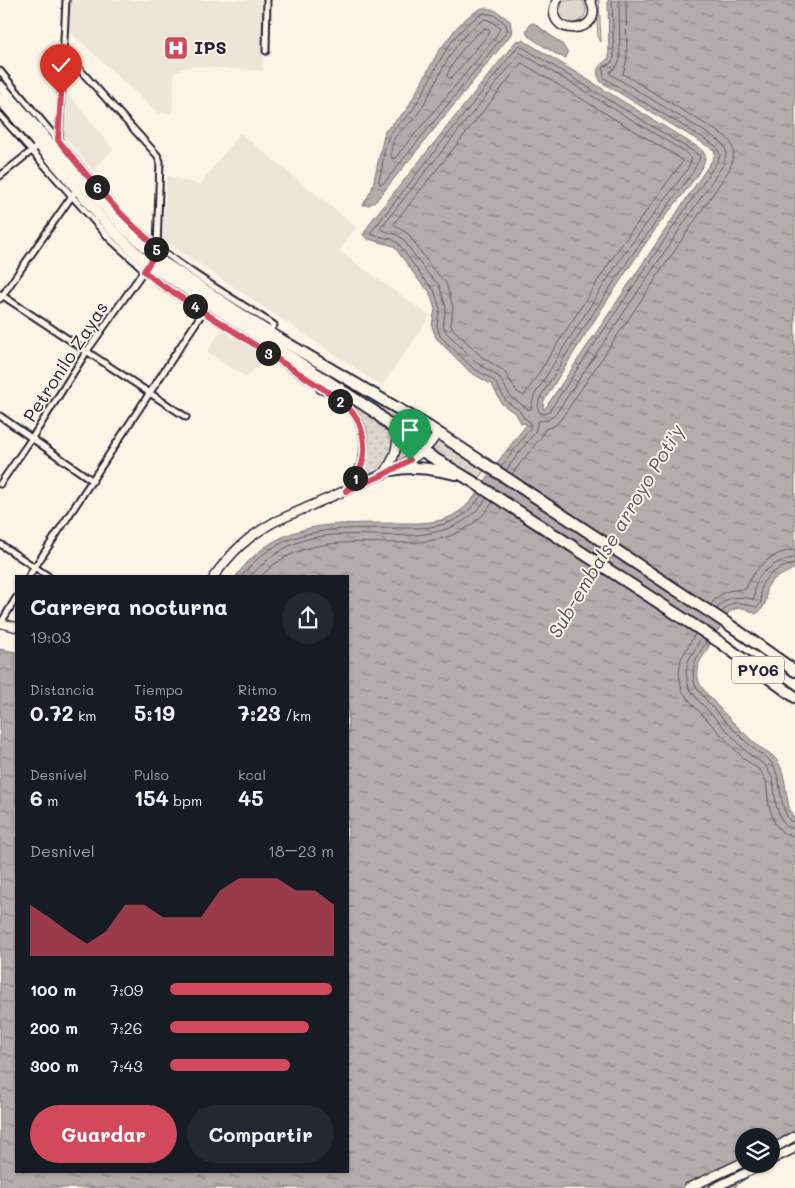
<!DOCTYPE html>
<html lang="es">
<head>
<meta charset="utf-8">
<style>
	body { margin:0; font-family:Mali,sans-serif; background:#242831; color:#f1f3f6; height:100vh; display:flex; flex-direction:column; font-size:19px; white-space:nowrap }
	* { box-sizing:border-box; margin:0 }
	p { font-size:16px; color:#9ea1a6 }
	.icon { flex:none; width:28px; height:28px; fill:none; stroke:currentColor; stroke-width:2; stroke-linecap:round; stroke-linejoin:round }
	.map { position:relative; flex:1; overflow:hidden }
	.details { position:absolute; left:15px; top:575px; width:334px; height:598px; display:flex; flex-direction:column; background:#171b24; border-radius:0px; box-shadow:0 1px 4px #0004 }
	.details>* { flex:none }
	.fabs { position:absolute; left:735px; top:1128px; display:grid; gap:10px }
	.fabs a { display:grid; place-items:center; width:45px; height:45px; border-radius:50%; background:#171b24; box-shadow:0 1px 4px #0004; font-size:25px }
	.pin { position:absolute; display:grid; place-items:center; width:42px; height:42px; color:#fff; margin:-51px -21px; border-radius:50% 50% 50% 0; rotate:-45deg; box-shadow:0 0 5px #0007 }
	.pin .icon { rotate:45deg }
	.km { position:absolute; width:25px; height:25px; margin:-12px; border-radius:50%; background:#222; color:#fff; font-size:14px; line-height:25px; text-align:center }
	.round { display:grid; place-items:center; flex:none; width:52px; height:52px; border-radius:26px; background:#242831 }
	.overview { display:flex; align-items:center; justify-content:space-between; height:85px; padding:0 15px }
	h1 { font-size:22px; font-weight:800; line-height:38px }
	.figures { display:grid; grid-template-columns:repeat(3,1fr); gap:8px; height:85px; padding:5px 15px }
	.figures div { display:grid; align-content:center }
	.figures b { font-size:21px; font-weight:800 }
	.figures small { font-size:14px; font-weight:400 }
	.figures p { font-size:14px }
	.chart { height:140px; padding:10px 15px }
	.chart p { display:flex; justify-content:space-between }
	.chart svg { width:100%; height:90px; margin-top:5px; fill:#d1495b; opacity:.7 }
	.button { display:flex; gap:10px; margin-top:auto; padding:10px 15px }
	.button a { flex:1; height:58px; border-radius:30px; background:#d1495b; color:#fff; font-size:20px; font-weight:800; line-height:58px; text-align:center }
	.button a+a { background:#242831; color:#f1f3f6 }
	ul { padding:0 15px; list-style:none; font-size:16px }
	li { display:grid; grid-template-columns:80px 60px 1fr; align-items:center; height:38px }
	li i { height:12px; border-radius:6px; background:#d1495b }
	.map>svg:first-child { display:block }
	.built { fill:#ece5d8 }
	.grass { fill:url(#grass-dots); stroke:#7f7c84 }
	.park { fill:#dcd6cc; stroke:#7f7c84 }
	.water { fill:url(#water-ripples); stroke:#78757e }
	.lines { fill:none; stroke-linecap:round; stroke-linejoin:round }
	.shore { stroke:#5c5a68; stroke-width:1 }
	.street-casing { stroke:#22223b; stroke-width:9 }
	.secondary-casing { stroke:#22223b; stroke-width:11 }
	.primary-casing { stroke:#22223b; stroke-width:11 }
	.highway-casing { stroke:#22223b; stroke-width:14 }
	.street { stroke:#fcf5e5; stroke-width:5 }
	.secondary { stroke:#fcf5e5; stroke-width:8 }
	.primary { stroke:#fcf5e5; stroke-width:8 }
	.highway { stroke:#fcf5e5; stroke-width:10 }
	.route-casing { stroke:#fff; stroke-width:10 }
	.route { stroke:#d1495b; stroke-width:6 }
	.labels { text-anchor:middle; stroke-width:4; stroke-linejoin:round; paint-order:stroke }
	.shield { fill:#fcf5e5; stroke:#63616e; stroke-width:1 }
	.shield-label { font-size:16px; font-weight:bold; fill:#22223b }
	.poi-label { font-size:18px; font-weight:bold; fill:#22223b; stroke:#fcf5e5; text-anchor:start }
	.street-label { font-size:18px; fill:#22223b; stroke:#fcf5e5 }
	.water-label { font-size:19px; font-style:italic; fill:#545362; stroke:#fcf5e5 }
</style>
</head>
<body>
<div class="map">
<svg width="795" height="1188" viewBox="0 0 795 1188">
	<defs>
		<pattern id="grass-dots" width="8" height="8" patternUnits="userSpaceOnUse" patternTransform="scale(1.25)"><rect width="8" height="8" fill="#dcd6cc"/><path d="M2 2h.1M6 6h.1" fill="none" stroke="#bcb7b0" stroke-width="1.8" stroke-linecap="round"/></pattern>
		<pattern id="water-ripples" width="26" height="14" patternUnits="userSpaceOnUse" patternTransform="scale(1.25)"><rect width="26" height="14" fill="#b2adab"/><path d="M2 4q2-2 4 0t4 0M15 11q2-2 4 0t4 0" fill="none" stroke="#908c8c"/></pattern>
	</defs>
	<rect width="100%" height="100%" fill="#fcf5e5"/>
	<filter id="ink" filterUnits="userSpaceOnUse"><feTurbulence type="fractalNoise" baseFrequency=".02" numOctaves="2"/><feDisplacementMap in="SourceGraphic" scale="10" xChannelSelector="R" yChannelSelector="G"/><feConvolveMatrix kernelMatrix="1 2 1 2 8 2 1 2 1" color-interpolation-filters="sRGB"/></filter>
	<g filter="url(#ink)">
		<!-- built -->
		<g class="built">
			<path d="M69,0H264L263,71L195,66L187,67L174,73L172,114L158,113L69,31Z"/>
			<path d="M65,90L113,149L93,171L63,134Z"/>
			<path d="M240,133L356,227L339,251L430,316L382,386L162,239L167,176L200,185Z"/>
			<path d="M224,326L271,356L246,377L207,352Z"/>
		</g>
		<!-- grass -->
		<g class="grass">
			<path d="M596,0H599L601,42L598,36Z"/>
			<path d="M329,390C353,391 376,418 392,434L393,451L381,473L356,484C371,461 376,426 352,406C345,400 337,395 329,390Z"/>
			<path d="M372,401L404,415L397,426L390,417Z"/>
			<path d="M409,420L432,434L427,443L423,446L402,433Z"/>
			<path d="M439,439L485,469L477,481L430,451Z"/>
			<path d="M404,443L420,451L395,465Z"/>
		</g>
		<!-- park -->
		<path class="park" d="M563,0H582C597,19 564,35 559,11Z"/>
		<!-- water -->
		<g class="water">
			<path d="M608,0H795V568L772,580L766,589C767,601 766,607 756,614C745,608 741,605 729,612L699,663C698,670 697,676 699,682C703,693 746,736 757,745C761,749 768,751 773,756C790,772 782,801 795,820V1140L771,1160V1136H744V1164H766L733,1188H0V649L16,652V1171H348V576H236C280,517 337,524 402,523C421,523 440,524 457,513C476,501 486,478 499,460C508,448 518,436 527,424L521,423L516,414L502,404L492,385L470,372L436,338L432,326L435,309L429,291L420,282L394,246L368,239L363,235L372,220L516,41L523,40L691,143C696,146 707,151 705,159C701,176 668,211 657,227C617,284 580,342 544,401L543,406L544,410L713,159L715,154L714,150L601,82C593,69 600,65 609,58Z"/>
			<path d="M482,8C494,7 501,14 510,21L512,32L509,37L376,201L369,205H363L372,189L385,131L407,109L438,52L457,27L470,15Z"/>
			<path d="M534,23L562,44L568,53L566,58L559,56L528,36L526,31L530,24Z"/>
		</g>
		<g class="lines">
			<!-- shore -->
			<g class="shore">
				<path d="M484,13L494,15L506,24L507,30L504,35L384,183L380,184L379,181C383,167 383,150 389,136C393,127 406,120 412,111C434,78 446,32 484,13Z"/>
				<path d="M485,19L491,21L500,28L495,38L395,158L392,159C390,153 392,142 395,137C401,129 411,124 417,115C439,83 449,40 485,19Z"/>
				<path d="M485,28L490,30L489,34L451,78H448L447,75C455,58 469,38 485,28Z"/>
				<path d="M521,53L685,152L692,159L687,170L623,255L564,347L534,396L531,408L529,410L511,397L499,377L477,363L446,332L443,325L446,308L439,285L428,274L402,238L395,234L382,230L381,228Z"/>
				<path d="M522,63L681,159L683,161L617,251L524,396L517,392L504,371L482,357L452,328L451,325L453,307L446,283L433,269L408,234L394,224Z"/>
				<path d="M501,467L530,429V422L524,418L519,410L506,401L495,381L473,368L440,336L437,325L440,308L434,290L423,278L398,243L392,239L372,235L371,232L519,45L699,155L700,158L692,173L629,259L569,350L540,398L538,405V411L543,414L548,413L717,162L720,155L716,146L604,78L603,68L611,63L614,58L612,0"/>
				<path d="M506,470L535,432L538,421L548,420L555,415L723,165C727,156 728,148 720,141L610,74V72L616,67L620,60L619,0"/>
				<path d="M512,474L541,437L545,429L554,426L561,419L729,170C735,157 736,146 725,136L623,74L627,59L626,0"/>
				<path d="M242,576C281,524 339,529 397,528C418,528 438,529 457,519C468,513 475,504 482,495"/>
				<path d="M250,576C266,560 282,547 304,540C365,522 445,560 487,498"/>
				<path d="M261,576C330,504 438,584 493,502"/>
				<path d="M711,605C720,590 731,590 746,589C753,568 773,551 795,550"/>
				<path d="M717,609C726,594 740,597 754,599C755,595 754,591 755,587C758,571 780,559 795,558"/>
				<path d="M722,613C732,596 744,605 757,607C764,602 760,597 761,589C763,575 783,565 795,564"/>
				<path d="M695,634L681,659L679,674L682,691L693,705L744,759L760,770L766,781L769,806L775,824L783,833L795,836"/>
				<path d="M701,638L688,661L686,674L689,688L699,701L749,754L765,765L773,779L776,805L781,819L786,826L795,829"/>
				<path d="M707,641C697,657 690,665 695,685C710,707 733,730 753,748C759,754 767,756 771,762C784,780 777,804 790,821L795,822"/>
			</g>
			<defs>
				<g id="street">
					<path d="M63,51L157,155L160,161L157,247L154,256"/>
					<path d="M266,51L267,0"/>
					<path d="M0,71L118,212C163,258 220,290 274,325L268,332"/>
					<path d="M0,115L111,240L160,284C204,312 248,340 292,369C309,380 347,400 356,417C370,443 364,465 348,488"/>
					<path d="M59,139L66,0"/>
					<path d="M0,176L39,145"/>
					<path d="M0,294L186,417"/>
					<path d="M0,299L74,193"/>
					<path d="M0,416L93,481"/>
					<path d="M0,484L32,438L87,351L145,269"/>
					<path d="M0,544L48,576"/>
					<path d="M29,576L205,309"/>
					<path d="M1,623L16,598"/>
				</g>
				<g id="secondary">
					<path d="M557,0C539,39 609,36 590,0"/>
					<path d="M771,1150L795,1136"/>
					<path d="M771,1160L795,1148"/>
					<path d="M688,1188L744,1162"/>
					<path d="M714,1188L764,1164"/>
				</g>
				<g id="primary">
					<path d="M384,474C388,467 393,460 395,452C399,437 397,426 411,416"/>
					<path d="M214,576C233,551 246,538 274,522L392,470C409,461 429,451 437,433"/>
					<path d="M0,623L16,627"/>
				</g>
				<g id="highway">
					<path d="M0,86L121,225L161,261L268,332L429,427L731,626L795,671"/>
					<path d="M0,99L113,231L148,264L375,412L405,439L422,451L475,483L721,643L795,697"/>
					<path d="M322,388H339"/>
					<path d="M392,470C414,465 435,470 456,474"/>
				</g>
			</defs>
			<!-- street casing -->
			<use href="#street" class="street-casing"/>
			<!-- secondary casing -->
			<use href="#secondary" class="secondary-casing"/>
			<!-- primary casing -->
			<use href="#primary" class="primary-casing"/>
			<!-- highway casing -->
			<use href="#highway" class="highway-casing"/>
			<!-- street -->
			<use href="#street" class="street"/>
			<!-- secondary -->
			<use href="#secondary" class="secondary"/>
			<!-- primary -->
			<use href="#primary" class="primary"/>
			<!-- highway -->
			<use href="#highway" class="highway"/>
		</g>
	</g>
	<g class="lines" filter="url(#ink)">
		<defs>
			<path id="route" d="M61,95L58,140C89,178 119,216 157,247L154,256L144,271L160,284L322,388C332,395 344,402 352,412C363,424 367,448 362,464C359,474 352,482 346,491L383,475L410,460"/>
		</defs>
		<!-- route casing -->
		<use href="#route" class="route-casing"/>
		<!-- route -->
		<use href="#route" class="route"/>
	</g>
	<!-- icons -->
	<defs>
		<symbol id="hospital-square" viewBox="-11 -11 22 22"><rect x="-9" y="-9" width="18" height="18" rx="4" fill="#d1495b" stroke="#fcf5e5"/><path d="M-5-5h3v3.5h4V-5h3V5h-3V1.5h-4V5h-3Z" fill="#fff"/></symbol>
	</defs>
	<g fill-rule="evenodd">
		<use href="#hospital-square" x="162" y="34" width="28" height="28"/>
	</g>
	<g class="labels">
		<!-- shield labels -->
		<rect class="shield" x="732" y="656.5" width="52" height="27" rx="4"/>
		<g class="shield-label">
			<text x="758" y="676">PY06</text>
		</g>
		<!-- poi labels -->
		<g class="poi-label">
			<text x="194" y="54">IPS</text>
		</g>
		<!-- street labels -->
		<g class="street-label">
			<text transform="translate(66 362) rotate(-57)" y="6">Petronilo Zayas</text>
		</g>
		<!-- water labels -->
		<g class="water-label">
			<text transform="translate(616 531) rotate(-59)" y="7">Sub-embalse arroyo Poti'y</text>
		</g>
	</g>
</svg>
<div class="fabs">
<a><svg class="icon" aria-label="layers" viewBox="0 0 24 24"><path d="M12 4l9 5-9 5-9-5zM3 14l9 5 9-5"/></svg></a>
</div>
<div class="pin" style="left:410px;top:460px;background:#1e9e55"><svg class="icon" aria-label="arrive" viewBox="0 0 24 24"><path d="M6 21V4h12l-3 4 3 4H6"/></svg></div>
<div class="pin" style="left:61px;top:95px;background:#d93025"><svg class="icon" aria-label="check" viewBox="0 0 24 24"><path d="M5 12l5 5 9-10"/></svg></div>
<b class="km" style="left:355px;top:478px">1</b>
<b class="km" style="left:340px;top:401px">2</b>
<b class="km" style="left:268px;top:353px">3</b>
<b class="km" style="left:195px;top:306px">4</b>
<b class="km" style="left:156px;top:249px">5</b>
<b class="km" style="left:97px;top:187px">6</b>
<section class="details">
<div class="overview"><div><h1>Carrera nocturna</h1><p>19:03</p></div><a class="round"><svg class="icon" aria-label="share" viewBox="0 0 24 24"><path d="M12 15V3M7 8l5-5 5 5M5 13v7h14v-7"/></svg></a></div>
<div class="figures">
<div><p>Distancia</p><b>0.72<small> km</small></b></div>
<div><p>Tiempo</p><b>5:19</b></div>
<div><p>Ritmo</p><b>7:23<small> /km</small></b></div>
</div>
<div class="figures">
<div><p>Desnivel</p><b>6<small> m</small></b></div>
<div><p>Pulso</p><b>154<small> bpm</small></b></div>
<div><p>kcal</p><b>45</b></div>
</div>
<div class="chart"><p><span>Desnivel</span>18–23 m</p>
<svg viewBox="0 0 160 44" preserveAspectRatio="none"><path d="M0 44V19L10 25L20 32L30 38L40 32L50 19L60 19L70 25L80 25L90 25L100 12L110 6L120 6L130 6L140 12L150 12L160 19V44z"/></svg>
</div>
<ul>
<li><b>100 m</b>7:09<i style="width:99%"></i></li>
<li><b>200 m</b>7:26<i style="width:85%"></i></li>
<li><b>300 m</b>7:43<i style="width:73%"></i></li>
</ul>
<div class="button"><a>Guardar</a><a>Compartir</a></div>
</section>
</div>
</body>
</html>
